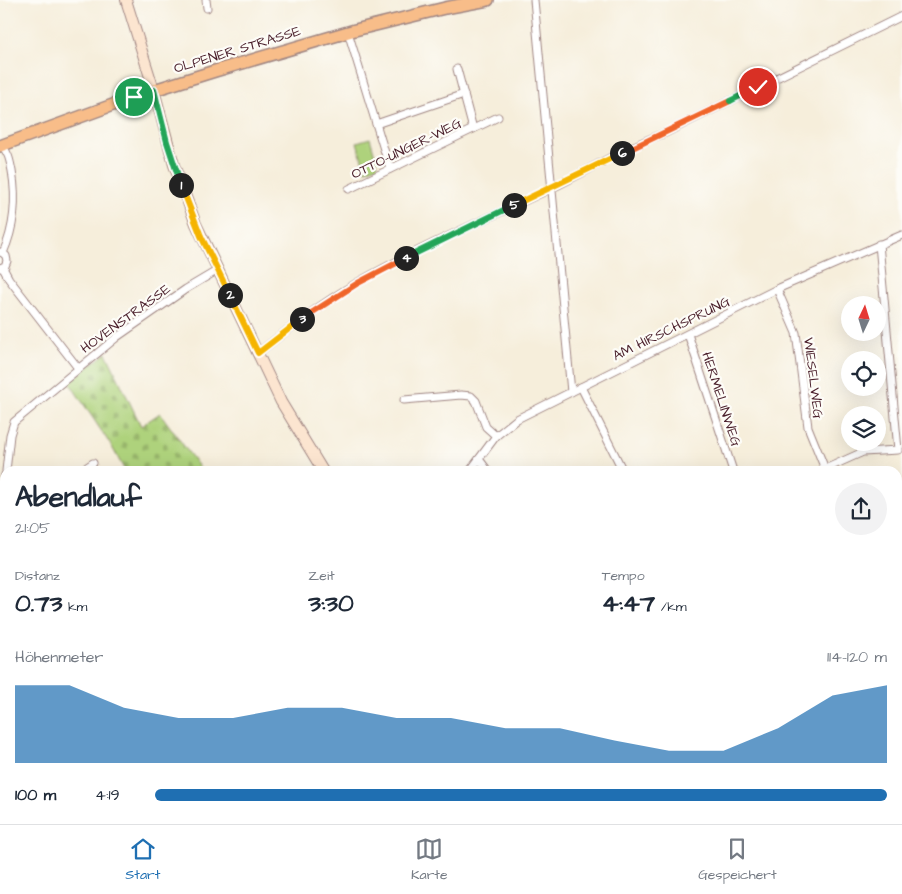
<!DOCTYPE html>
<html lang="de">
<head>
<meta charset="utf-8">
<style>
	body { margin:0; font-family:"Architects Daughter",sans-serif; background:#f2f2f3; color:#1f2937; height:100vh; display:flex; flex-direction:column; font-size:19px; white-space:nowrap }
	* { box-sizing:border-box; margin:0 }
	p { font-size:16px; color:#747a83 }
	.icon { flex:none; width:28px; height:28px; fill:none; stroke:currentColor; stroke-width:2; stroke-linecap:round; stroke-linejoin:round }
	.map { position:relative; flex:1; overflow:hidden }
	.details { position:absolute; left:0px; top:466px; width:902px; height:359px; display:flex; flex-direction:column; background:#fff; border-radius:15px 15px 0 0; box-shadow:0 5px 20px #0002 }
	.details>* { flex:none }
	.needle { width:32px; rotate:4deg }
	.tools { position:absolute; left:841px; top:296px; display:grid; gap:10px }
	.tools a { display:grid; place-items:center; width:45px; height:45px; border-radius:50%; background:#fff; box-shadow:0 5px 20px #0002; font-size:25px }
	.pin { position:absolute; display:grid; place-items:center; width:42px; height:42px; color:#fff; margin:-21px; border:2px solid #fff; border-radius:50%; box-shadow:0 1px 5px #0007 }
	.km { position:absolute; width:25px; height:25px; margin:-12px; border-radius:50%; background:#222; color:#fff; font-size:14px; line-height:25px; text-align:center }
	.round { display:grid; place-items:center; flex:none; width:52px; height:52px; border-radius:26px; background:#f2f2f3 }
	.overview { display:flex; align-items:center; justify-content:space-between; height:85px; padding:0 15px }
	h1 { font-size:28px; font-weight:800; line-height:38px }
	.metrics { display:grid; grid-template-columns:repeat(3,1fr); gap:8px; height:85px; padding:5px 15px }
	.metrics div { display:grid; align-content:center }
	.metrics b { font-size:25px; font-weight:800 }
	.metrics small { font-size:14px; font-weight:400 }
	.metrics p { font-size:14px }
	.chart { height:140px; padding:10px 15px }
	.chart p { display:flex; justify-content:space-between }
	.chart svg { width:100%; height:90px; margin-top:5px; fill:#1f6fb2; opacity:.7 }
	ul { padding:0 15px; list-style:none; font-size:16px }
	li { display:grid; grid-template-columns:80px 60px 1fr; align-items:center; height:38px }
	li i { height:12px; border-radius:6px; background:#1f6fb2 }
	.dock { display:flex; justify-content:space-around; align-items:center; height:70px; border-top:1px solid #e0e1e3; background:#fff; font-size:14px; color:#747a83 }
	.dock a { display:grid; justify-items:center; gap:2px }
	.dock .current { color:#1f6fb2 }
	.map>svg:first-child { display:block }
	.grass { fill:#aed27c; stroke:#7c7854 }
	.forest { fill:url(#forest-crowns); stroke:#6a6a4c }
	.cemetery { fill:url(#cemetery-stones); stroke:#7c7854 }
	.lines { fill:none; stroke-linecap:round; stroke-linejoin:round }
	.street-casing { stroke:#a08683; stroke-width:9 }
	.secondary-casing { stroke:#a08683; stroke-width:12 }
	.primary-casing { stroke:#a08683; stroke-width:14 }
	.street { stroke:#fff; stroke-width:7 }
	.secondary { stroke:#fce5d0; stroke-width:10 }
	.primary { stroke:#f8bd89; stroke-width:11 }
	.split-1-casing { stroke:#fff; stroke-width:10 }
	.split-2-casing { stroke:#fff; stroke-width:10 }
	.split-3-casing { stroke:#fff; stroke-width:10 }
	.split-4-casing { stroke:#fff; stroke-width:10 }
	.split-5-casing { stroke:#fff; stroke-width:10 }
	.split-6-casing { stroke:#fff; stroke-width:10 }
	.split-7-casing { stroke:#fff; stroke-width:10 }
	.split-8-casing { stroke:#fff; stroke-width:10 }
	.split-1 { stroke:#22a559; stroke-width:6 }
	.split-2 { stroke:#f5b400; stroke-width:6 }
	.split-3 { stroke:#f5b400; stroke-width:6 }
	.split-4 { stroke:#f0652b; stroke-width:6 }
	.split-5 { stroke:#22a559; stroke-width:6 }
	.split-6 { stroke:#f5b400; stroke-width:6 }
	.split-7 { stroke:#f0652b; stroke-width:6 }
	.split-8 { stroke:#22a559; stroke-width:6 }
	.labels { text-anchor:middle; stroke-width:4.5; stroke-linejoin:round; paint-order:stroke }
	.street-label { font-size:14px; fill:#4a1f2b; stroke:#fdfcf7 }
</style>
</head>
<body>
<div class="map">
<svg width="902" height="824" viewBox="0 0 902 824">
	<defs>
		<pattern id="forest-crowns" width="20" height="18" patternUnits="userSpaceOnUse" patternTransform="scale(1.25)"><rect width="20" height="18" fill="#8ab46c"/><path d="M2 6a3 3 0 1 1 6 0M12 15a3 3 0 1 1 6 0" fill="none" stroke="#739259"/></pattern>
		<pattern id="cemetery-stones" width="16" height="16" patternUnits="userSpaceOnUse" patternTransform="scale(1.25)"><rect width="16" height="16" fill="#aed27c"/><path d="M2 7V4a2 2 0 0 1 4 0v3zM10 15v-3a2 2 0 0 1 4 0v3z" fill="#97b46b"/></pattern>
	</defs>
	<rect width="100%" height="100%" fill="#fdfcf7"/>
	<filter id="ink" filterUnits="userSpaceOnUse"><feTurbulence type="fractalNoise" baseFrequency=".02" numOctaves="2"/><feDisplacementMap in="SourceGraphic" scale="10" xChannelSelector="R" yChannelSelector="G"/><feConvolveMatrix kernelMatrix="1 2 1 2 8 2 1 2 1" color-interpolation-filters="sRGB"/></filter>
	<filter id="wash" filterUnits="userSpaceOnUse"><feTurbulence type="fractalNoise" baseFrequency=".0096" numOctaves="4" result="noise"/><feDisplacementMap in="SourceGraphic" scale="20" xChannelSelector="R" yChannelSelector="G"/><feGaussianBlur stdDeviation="1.12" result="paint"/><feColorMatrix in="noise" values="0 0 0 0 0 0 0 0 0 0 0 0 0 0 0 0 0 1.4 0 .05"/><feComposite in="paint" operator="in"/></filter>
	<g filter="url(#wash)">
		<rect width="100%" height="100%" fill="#f6eedb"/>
		<!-- grass -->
		<path class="grass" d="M370,138L378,166L365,170L357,142Z"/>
		<!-- forest -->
		<path class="forest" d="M902,566V824H520L519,820H898V568Z"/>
		<!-- cemetery -->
		<path class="cemetery" d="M106,353L141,426L160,413L202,471H125L112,447L69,382Z"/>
	</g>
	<g filter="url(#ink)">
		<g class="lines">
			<defs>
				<g id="street">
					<path d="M206,0L207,8"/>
					<path d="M534,0L571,392"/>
					<path d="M348,32L390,169"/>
					<path d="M457,69L473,129"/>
					<path d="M376,124L464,94"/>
					<path d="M349,189L498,117"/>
					<path d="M0,252L3,253C15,226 17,200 12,171C10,162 9,153 2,146"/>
					<path d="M0,268L5,266L7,261L6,256L3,253"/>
					<path d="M3,268L9,279L78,368"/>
					<path d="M777,289L796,333L808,427L825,469L863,452L898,450L879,244"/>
					<path d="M688,334L733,471"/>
					<path d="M258,353C290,328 322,303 357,283C420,247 487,219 552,188C589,170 626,147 665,133L902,16"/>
					<path d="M581,387L623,471"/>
					<path d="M404,400L461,395L471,396L476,401L486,427L496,436"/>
					<path d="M479,459L488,471"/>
					<path d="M6,471L10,435L14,422L117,337L186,289L218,270"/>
					<path d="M81,471L93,463"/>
					<path d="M470,471L496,436L517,419L777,289L902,235"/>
					<path d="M0,514L5,475"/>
					<path d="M0,530L5,526"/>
					<path d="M0,627L5,623"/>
					<path d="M0,710L5,739"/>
					<path d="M13,820V824"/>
					<path d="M218,820L220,824"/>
					<path d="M360,820L362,824"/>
					<path d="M171,824L181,820"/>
				</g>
				<g id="secondary">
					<path d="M126,0L154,90L174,165L196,224L281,402L323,471"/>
					<path d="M505,820L507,824"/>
				</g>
				<path id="primary" d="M0,146L154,90L215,71L355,30L445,8L488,0"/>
			</defs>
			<!-- street casing -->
			<use href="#street" class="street-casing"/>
			<!-- secondary casing -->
			<use href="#secondary" class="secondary-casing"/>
			<!-- primary casing -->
			<use href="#primary" class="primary-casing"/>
			<!-- street -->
			<use href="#street" class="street"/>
			<!-- secondary -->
			<use href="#secondary" class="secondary"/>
			<!-- primary -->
			<use href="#primary" class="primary"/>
		</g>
	</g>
	<g class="lines" filter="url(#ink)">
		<defs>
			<path id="split-1" d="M134,97L154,90L167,142L181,185"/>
			<path id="split-2" d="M181,185L201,236L230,295"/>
			<path id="split-3" d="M230,295L258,353L302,319"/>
			<path id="split-4" d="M302,319L358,283L406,258"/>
			<path id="split-5" d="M406,258L514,205"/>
			<path id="split-6" d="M514,205L622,153"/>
			<path id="split-7" d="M622,153L730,101"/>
			<path id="split-8" d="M730,101L758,87"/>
		</defs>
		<!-- split-1 casing -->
		<use href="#split-1" class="split-1-casing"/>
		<!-- split-2 casing -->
		<use href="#split-2" class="split-2-casing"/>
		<!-- split-3 casing -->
		<use href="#split-3" class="split-3-casing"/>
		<!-- split-4 casing -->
		<use href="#split-4" class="split-4-casing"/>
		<!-- split-5 casing -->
		<use href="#split-5" class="split-5-casing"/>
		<!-- split-6 casing -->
		<use href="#split-6" class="split-6-casing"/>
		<!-- split-7 casing -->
		<use href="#split-7" class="split-7-casing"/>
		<!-- split-8 casing -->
		<use href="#split-8" class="split-8-casing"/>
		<!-- split-1 -->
		<use href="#split-1" class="split-1"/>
		<!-- split-2 -->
		<use href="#split-2" class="split-2"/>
		<!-- split-3 -->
		<use href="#split-3" class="split-3"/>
		<!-- split-4 -->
		<use href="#split-4" class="split-4"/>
		<!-- split-5 -->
		<use href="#split-5" class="split-5"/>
		<!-- split-6 -->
		<use href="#split-6" class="split-6"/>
		<!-- split-7 -->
		<use href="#split-7" class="split-7"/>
		<!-- split-8 -->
		<use href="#split-8" class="split-8"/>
	</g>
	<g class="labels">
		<!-- street labels -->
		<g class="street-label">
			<text transform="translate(237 49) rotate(-17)" y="5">OLPENER STRASSE</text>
			<text transform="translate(406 148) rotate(-26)" y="5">OTTO-UNGER-WEG</text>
			<text transform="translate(125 318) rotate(-36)" y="5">HOVENSTRASSE</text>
			<text transform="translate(671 328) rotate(-26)" y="5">AM HIRSCHSPRUNG</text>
			<text transform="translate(814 378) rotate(83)" y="5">WIESELWEG</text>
			<text transform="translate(722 399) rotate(72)" y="5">HERMELINWEG</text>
		</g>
	</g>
</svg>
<div class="tools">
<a><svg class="needle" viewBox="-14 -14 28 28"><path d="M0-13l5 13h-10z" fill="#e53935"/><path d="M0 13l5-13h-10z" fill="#747a83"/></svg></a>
<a><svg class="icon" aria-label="locate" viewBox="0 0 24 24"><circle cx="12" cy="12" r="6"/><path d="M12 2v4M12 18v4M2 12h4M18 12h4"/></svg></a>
<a><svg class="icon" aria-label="layers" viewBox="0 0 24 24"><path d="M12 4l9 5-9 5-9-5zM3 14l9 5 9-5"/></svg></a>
</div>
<div class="pin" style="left:134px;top:97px;background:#1e9e55"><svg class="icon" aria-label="arrive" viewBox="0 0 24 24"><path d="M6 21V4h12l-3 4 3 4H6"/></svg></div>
<div class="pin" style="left:758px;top:87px;background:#d93025"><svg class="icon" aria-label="check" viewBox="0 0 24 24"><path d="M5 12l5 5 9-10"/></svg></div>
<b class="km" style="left:181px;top:185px">1</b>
<b class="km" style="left:230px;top:295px">2</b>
<b class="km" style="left:302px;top:319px">3</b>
<b class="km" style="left:406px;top:258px">4</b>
<b class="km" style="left:514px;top:205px">5</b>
<b class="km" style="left:622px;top:153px">6</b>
<section class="details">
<div class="overview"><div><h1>Abendlauf</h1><p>21:05</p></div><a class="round"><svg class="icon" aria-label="share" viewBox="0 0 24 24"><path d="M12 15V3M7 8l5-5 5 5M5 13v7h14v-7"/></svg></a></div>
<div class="metrics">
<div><p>Distanz</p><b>0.73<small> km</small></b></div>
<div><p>Zeit</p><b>3:30</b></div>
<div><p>Tempo</p><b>4:47<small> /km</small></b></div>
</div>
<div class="chart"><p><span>Höhenmeter</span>114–120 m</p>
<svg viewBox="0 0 160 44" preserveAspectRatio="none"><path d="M0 44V6L10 6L20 17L30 22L40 22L50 17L60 17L70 22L80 22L90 27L100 27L110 33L120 38L130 38L140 27L150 11L160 6V44z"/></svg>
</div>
<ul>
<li><b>100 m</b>4:19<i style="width:100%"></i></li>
</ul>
</section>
</div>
<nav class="dock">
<a class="current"><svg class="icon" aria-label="home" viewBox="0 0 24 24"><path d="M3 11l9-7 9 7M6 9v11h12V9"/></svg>Start</a>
<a><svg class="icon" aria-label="map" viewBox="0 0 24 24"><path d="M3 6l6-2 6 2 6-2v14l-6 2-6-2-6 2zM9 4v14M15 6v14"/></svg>Karte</a>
<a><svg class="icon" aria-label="saved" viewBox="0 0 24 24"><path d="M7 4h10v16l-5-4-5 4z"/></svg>Gespeichert</a>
</nav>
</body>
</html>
